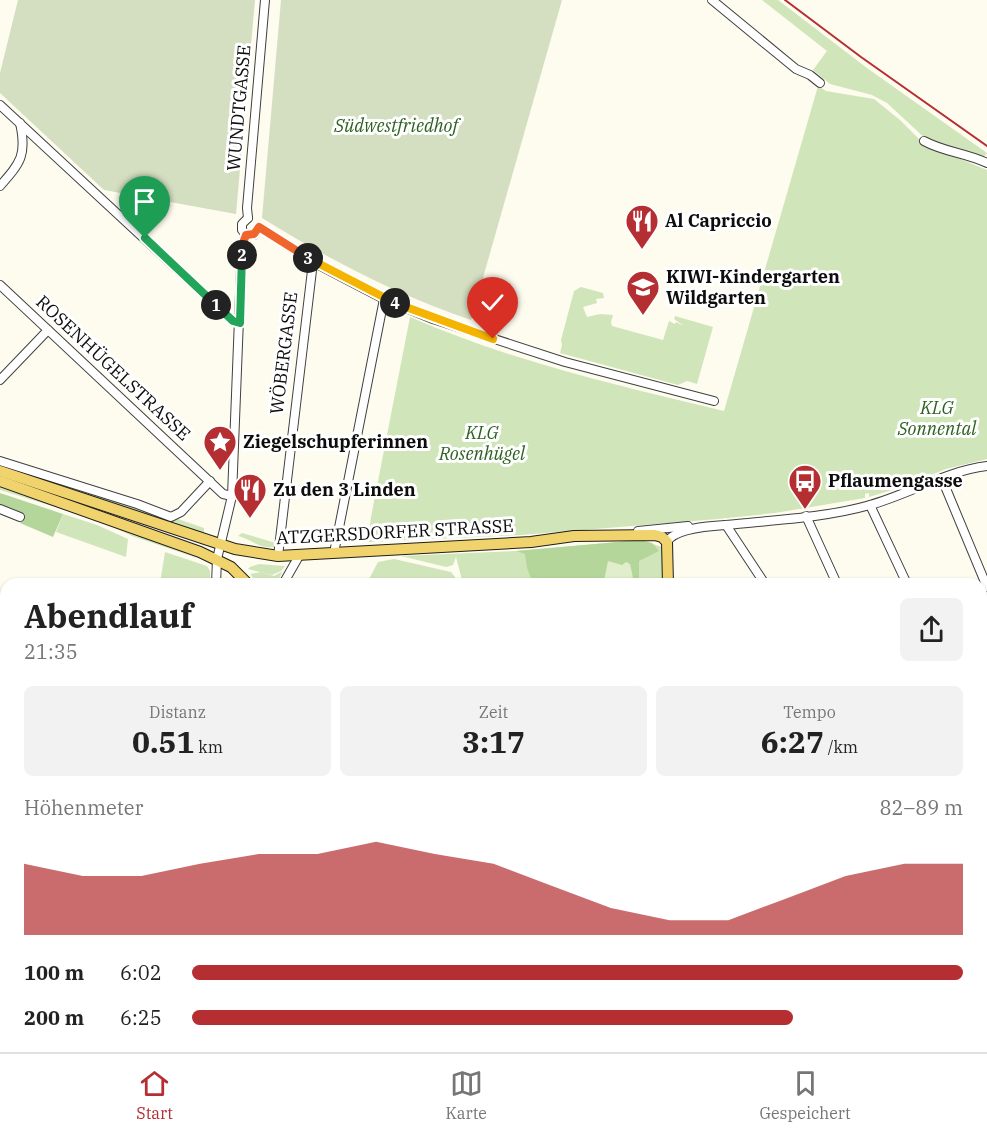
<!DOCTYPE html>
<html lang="de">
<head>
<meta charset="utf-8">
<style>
	body { margin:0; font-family:"IBM Plex Serif",serif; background:#f2f2f2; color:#222; height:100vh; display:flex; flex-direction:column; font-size:22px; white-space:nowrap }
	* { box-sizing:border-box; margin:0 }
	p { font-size:20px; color:#767676 }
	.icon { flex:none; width:33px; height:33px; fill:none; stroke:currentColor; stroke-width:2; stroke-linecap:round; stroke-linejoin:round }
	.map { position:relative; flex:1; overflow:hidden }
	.drawer { position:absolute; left:0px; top:578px; width:987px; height:476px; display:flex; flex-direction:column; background:#fff; border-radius:18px 18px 0 0; box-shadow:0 2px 4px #0004 }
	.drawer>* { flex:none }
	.pin { position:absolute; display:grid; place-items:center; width:51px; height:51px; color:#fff; margin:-62px -26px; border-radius:50% 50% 50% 0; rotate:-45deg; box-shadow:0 0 6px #0007 }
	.pin .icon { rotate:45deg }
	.km { position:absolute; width:30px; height:30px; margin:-15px; border-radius:50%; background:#222; color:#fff; font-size:16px; line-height:30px; text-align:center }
	.round { display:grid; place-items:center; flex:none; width:63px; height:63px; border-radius:9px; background:#f2f2f2 }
	.head { display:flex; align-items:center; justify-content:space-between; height:102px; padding:0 24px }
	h1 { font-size:33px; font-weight:700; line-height:45px }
	.figures { display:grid; grid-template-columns:repeat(3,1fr); gap:9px; height:102px; padding:6px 24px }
	.figures div { display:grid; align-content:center; border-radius:9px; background:#f2f2f2; text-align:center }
	.figures b { font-size:30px; font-weight:700 }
	.figures small { font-size:16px; font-weight:400 }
	.figures p { font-size:16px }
	.chart { height:168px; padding:12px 24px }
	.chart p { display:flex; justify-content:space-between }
	.chart svg { width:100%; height:108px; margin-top:6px; fill:#b52e31; opacity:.7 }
	ul { padding:0 24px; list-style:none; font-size:20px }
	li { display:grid; grid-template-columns:96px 72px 1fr; align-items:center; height:45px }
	li i { height:15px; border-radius:8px; background:#b52e31 }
	.dock { display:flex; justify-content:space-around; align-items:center; height:84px; border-top:2px solid #e0e0e0; background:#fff; font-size:16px; color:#767676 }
	.dock a { display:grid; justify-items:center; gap:3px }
	.dock .selected { color:#b52e31 }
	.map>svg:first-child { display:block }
	.green { fill:#d0e6ba }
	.forest { fill:#b4d69a }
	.cemetery { fill:#d4dfc1 }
	.pitch { fill:#e1eecb }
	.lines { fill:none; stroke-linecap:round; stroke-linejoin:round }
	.minor-casing { stroke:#404040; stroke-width:10 }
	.major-casing { stroke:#1e1e1e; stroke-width:12 }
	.minor { stroke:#fff; stroke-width:8 }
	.major { stroke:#f0d36c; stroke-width:10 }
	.rail { stroke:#b52e31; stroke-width:2 }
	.split-1-casing { stroke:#fff; stroke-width:12 }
	.split-2-casing { stroke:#fff; stroke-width:12 }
	.split-3-casing { stroke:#fff; stroke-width:12 }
	.split-4-casing { stroke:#fff; stroke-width:12 }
	.split-5-casing { stroke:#fff; stroke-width:12 }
	.split-1 { stroke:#22a559; stroke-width:8 }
	.split-2 { stroke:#22a559; stroke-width:8 }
	.split-3 { stroke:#f0652b; stroke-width:8 }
	.split-4 { stroke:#f5b400; stroke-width:8 }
	.split-5 { stroke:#f5b400; stroke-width:8 }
	.labels { text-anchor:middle; stroke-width:6; stroke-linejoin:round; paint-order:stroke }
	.street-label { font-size:18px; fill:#0d0d0d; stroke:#fff }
	.park-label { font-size:18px; font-style:italic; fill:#2d6121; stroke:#fff }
	.poi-label { font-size:18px; font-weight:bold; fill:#0d0d0d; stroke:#fff; text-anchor:start }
</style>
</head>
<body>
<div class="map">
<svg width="987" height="1052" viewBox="0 0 987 1052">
	<rect width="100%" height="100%" fill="#fefbef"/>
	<!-- green -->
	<g class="green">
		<path d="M762,0H778L867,68L987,153L982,159L928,141L887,103L872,95L830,84L813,70L827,51Z"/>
		<path d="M818,86L826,91L874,99L900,120L924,144L987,170V459L946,469L902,487L869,497V493L865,494V498L775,513L718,519L521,535L368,542L371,517L410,317C508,360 619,386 724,411Z"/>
		<path d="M581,287L603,293L604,298L596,299L597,303L583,307L587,317L600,314L613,315L611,322L612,326L663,340L669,321L675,324L676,322L684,326L674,319L675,316L713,327L697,384L687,381L678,385L560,353L562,345L561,340L574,291Z"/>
		<path d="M70,485L166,519H178L204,528V537L100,500L67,486Z"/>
		<path d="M0,486L101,519L133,534L200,559L132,536L100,521L0,490Z"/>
		<path d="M63,514L97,525L128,539L126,557L56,532Z"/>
		<path d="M242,533L276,543V547C257,549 254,540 238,536Z"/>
		<path d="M641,540L665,548V583L479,584L462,580L456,557L453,565L446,567L401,556L516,551Z"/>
		<path d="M165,552L207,566L210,571V583H160Z"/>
		<path d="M394,559L451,572L455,577V583H367L378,562Z"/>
		<path d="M259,564L284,566H285L281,571L272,575L248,569L250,567Z"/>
		<path d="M285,566L277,583H257L250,574L261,572L274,576L283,571Z"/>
	</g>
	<!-- forest -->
	<g class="forest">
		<path d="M0,493L63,514L53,537L20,523L22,517L0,508Z"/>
		<path d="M641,540L652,543L659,551L639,561V583L533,584L527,568L525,554L516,551Z"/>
		<path d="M237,1047H532L535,1052H238Z"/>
	</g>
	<!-- cemetery -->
	<g class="cemetery">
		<path d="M18,0H255L236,214L104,190L0,93V73Z"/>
		<path d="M281,0H562L471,320C397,295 328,259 262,218Z"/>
	</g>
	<!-- pitch -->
	<path class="pitch" d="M608,561L622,565L626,562L630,564L633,578L631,583L604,581Z"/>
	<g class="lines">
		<defs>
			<g id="minor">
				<path d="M712,0L796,69L810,75L820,83"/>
				<path d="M0,105L233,321L240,323"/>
				<path d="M924,141C944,152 966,153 987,163"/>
				<path d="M0,186C21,162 27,155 20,123"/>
				<path d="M248,218L247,208L265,0"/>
				<path d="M259,227L313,262L384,299L433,319L565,362L714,401"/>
				<path d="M246,235L242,230V224L248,218"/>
				<path d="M246,235H254L259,227"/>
				<path d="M0,285L223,494L232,496"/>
				<path d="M0,380L48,330"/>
				<path d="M0,461L137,504L171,517L181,512L210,481"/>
				<path d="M942,479L987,587"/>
				<path d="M870,505L907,584"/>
				<path d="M0,509L20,517"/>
				<path d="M806,516L837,584"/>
				<path d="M726,525L765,584"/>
				<path d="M638,531L688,526"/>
				<path d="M667,542C675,528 710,526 726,525C774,520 824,518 870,505C910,494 946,471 987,466"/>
				<path d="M334,553L384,299"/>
				<path d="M278,556L313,262"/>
				<path d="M216,584L217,559L232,496L242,243L246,235"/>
				<path d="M283,584L299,556"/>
				<path d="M0,649L6,648"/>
				<path d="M981,675L987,671"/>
				<path d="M981,747L985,761L987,777"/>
				<path d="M0,750L6,751"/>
				<path d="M981,821L987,786"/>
				<path d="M0,843L6,837"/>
				<path d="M981,849H987"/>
				<path d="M981,958L987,959"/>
				<path d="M231,1047L232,1052"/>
				<path d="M726,1047L727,1052"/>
				<path d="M80,1052L84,1047"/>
				<path d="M804,1052L805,1047"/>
			</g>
			<g id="major">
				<path d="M0,471L235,549L278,556L531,542L574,536L655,535L662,537L667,542L668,584"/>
				<path d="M0,481L200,552L231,567L248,584"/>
				<path d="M634,1047L636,1052"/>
			</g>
		</defs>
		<!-- minor casing -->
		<use href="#minor" class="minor-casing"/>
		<!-- major casing -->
		<use href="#major" class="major-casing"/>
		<!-- minor -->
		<use href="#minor" class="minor"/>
		<!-- major -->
		<use href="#major" class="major"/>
		<!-- rail -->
		<path class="rail" d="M785,0L861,57L987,146"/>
	</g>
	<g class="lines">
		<defs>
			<path id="split-1" d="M145,238L216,305"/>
			<path id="split-2" d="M216,305L233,321L240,323L242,255"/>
			<path id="split-3" d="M242,255L243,243L246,235L254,234L259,227L308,258"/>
			<path id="split-4" d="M308,258L395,303"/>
			<path id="split-5" d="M395,303L493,339"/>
		</defs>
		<!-- split-1 casing -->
		<use href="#split-1" class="split-1-casing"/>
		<!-- split-2 casing -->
		<use href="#split-2" class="split-2-casing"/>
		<!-- split-3 casing -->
		<use href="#split-3" class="split-3-casing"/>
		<!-- split-4 casing -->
		<use href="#split-4" class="split-4-casing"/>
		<!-- split-5 casing -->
		<use href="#split-5" class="split-5-casing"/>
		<!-- split-1 -->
		<use href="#split-1" class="split-1"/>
		<!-- split-2 -->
		<use href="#split-2" class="split-2"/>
		<!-- split-3 -->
		<use href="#split-3" class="split-3"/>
		<!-- split-4 -->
		<use href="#split-4" class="split-4"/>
		<!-- split-5 -->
		<use href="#split-5" class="split-5"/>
	</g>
	<!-- icons -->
	<defs>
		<symbol id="restaurant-pin" viewBox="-11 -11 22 30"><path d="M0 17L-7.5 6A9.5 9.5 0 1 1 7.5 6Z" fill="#b52e31" stroke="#fff"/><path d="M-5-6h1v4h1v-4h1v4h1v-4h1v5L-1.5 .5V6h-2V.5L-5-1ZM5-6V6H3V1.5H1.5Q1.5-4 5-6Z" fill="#fff"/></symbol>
		<symbol id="school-pin" viewBox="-11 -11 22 30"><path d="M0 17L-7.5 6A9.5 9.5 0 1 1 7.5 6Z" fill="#b52e31" stroke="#fff"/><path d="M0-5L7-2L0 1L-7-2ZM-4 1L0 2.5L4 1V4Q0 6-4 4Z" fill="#fff"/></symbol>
		<symbol id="sight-pin" viewBox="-11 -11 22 30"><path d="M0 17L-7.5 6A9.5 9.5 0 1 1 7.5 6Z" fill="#b52e31" stroke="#fff"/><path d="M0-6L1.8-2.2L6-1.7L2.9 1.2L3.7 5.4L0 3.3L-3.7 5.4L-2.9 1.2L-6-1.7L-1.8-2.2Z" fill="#fff"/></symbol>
		<symbol id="bus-pin" viewBox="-11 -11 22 30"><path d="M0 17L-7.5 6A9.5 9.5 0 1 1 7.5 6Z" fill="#b52e31" stroke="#fff"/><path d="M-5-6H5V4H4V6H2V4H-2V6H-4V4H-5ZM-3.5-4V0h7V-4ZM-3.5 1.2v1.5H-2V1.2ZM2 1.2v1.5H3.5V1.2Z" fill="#fff"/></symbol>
	</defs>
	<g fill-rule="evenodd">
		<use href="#restaurant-pin" x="623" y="202" width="38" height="52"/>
		<use href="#school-pin" x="624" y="268" width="38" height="52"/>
		<use href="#sight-pin" x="201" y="423" width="38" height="52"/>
		<use href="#bus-pin" x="786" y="462" width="38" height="52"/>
		<use href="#restaurant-pin" x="231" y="471" width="38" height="52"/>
	</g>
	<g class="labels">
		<!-- street labels -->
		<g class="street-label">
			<text transform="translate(239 108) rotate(-85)" y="6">WUNDTGASSE</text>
			<text transform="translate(284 353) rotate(-83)" y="6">WÖBERGASSE</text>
			<text transform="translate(113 368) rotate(43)" y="6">ROSENHÜGELSTRASSE</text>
			<text transform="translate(395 532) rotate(-3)" y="6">ATZGERSDORFER STRASSE</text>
		</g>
		<!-- park labels -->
		<g class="park-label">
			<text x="396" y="132">Südwestfriedhof</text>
			<text x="937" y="414">KLG<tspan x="937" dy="21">Sonnental</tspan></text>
			<text x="482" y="439">KLG<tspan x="482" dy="21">Rosenhügel</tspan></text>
		</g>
		<!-- poi labels -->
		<g class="poi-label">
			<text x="665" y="227">Al Capriccio</text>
			<text x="666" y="283">KIWI-Kindergarten<tspan x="666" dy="21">Wildgarten</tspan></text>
			<text x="243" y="448">Ziegelschupferinnen</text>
			<text x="828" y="487">Pflaumengasse</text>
			<text x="273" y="496">Zu den 3 Linden</text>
		</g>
	</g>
</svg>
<div class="pin" style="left:145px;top:238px;background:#1e9e55"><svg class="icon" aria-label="arrive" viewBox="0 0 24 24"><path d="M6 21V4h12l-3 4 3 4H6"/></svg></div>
<div class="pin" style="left:493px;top:339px;background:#d93025"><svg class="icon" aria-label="check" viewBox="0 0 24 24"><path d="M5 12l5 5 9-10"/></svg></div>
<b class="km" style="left:216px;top:305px">1</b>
<b class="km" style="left:242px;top:255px">2</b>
<b class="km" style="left:308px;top:258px">3</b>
<b class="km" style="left:395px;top:303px">4</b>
<section class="drawer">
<div class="head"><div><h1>Abendlauf</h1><p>21:35</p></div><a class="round"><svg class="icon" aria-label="share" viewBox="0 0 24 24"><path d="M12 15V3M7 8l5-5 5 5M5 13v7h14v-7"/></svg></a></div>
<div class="figures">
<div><p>Distanz</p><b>0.51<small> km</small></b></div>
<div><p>Zeit</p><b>3:17</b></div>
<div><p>Tempo</p><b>6:27<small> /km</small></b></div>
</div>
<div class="chart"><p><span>Höhenmeter</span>82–89 m</p>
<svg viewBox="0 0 160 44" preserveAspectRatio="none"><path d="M0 44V15L10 20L20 20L30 15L40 11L50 11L60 6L70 11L80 15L90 24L100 33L110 38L120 38L130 29L140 20L150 15L160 15V44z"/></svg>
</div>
<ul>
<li><b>100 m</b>6:02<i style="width:100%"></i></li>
<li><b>200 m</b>6:25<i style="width:78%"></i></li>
</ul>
</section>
</div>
<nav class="dock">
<a class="selected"><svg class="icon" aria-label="home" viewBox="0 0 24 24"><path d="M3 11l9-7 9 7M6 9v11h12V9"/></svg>Start</a>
<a><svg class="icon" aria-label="map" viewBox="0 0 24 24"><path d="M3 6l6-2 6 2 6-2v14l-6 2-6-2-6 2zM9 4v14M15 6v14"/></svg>Karte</a>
<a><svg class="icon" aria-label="saved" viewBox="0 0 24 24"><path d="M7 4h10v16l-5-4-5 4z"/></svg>Gespeichert</a>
</nav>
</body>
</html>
